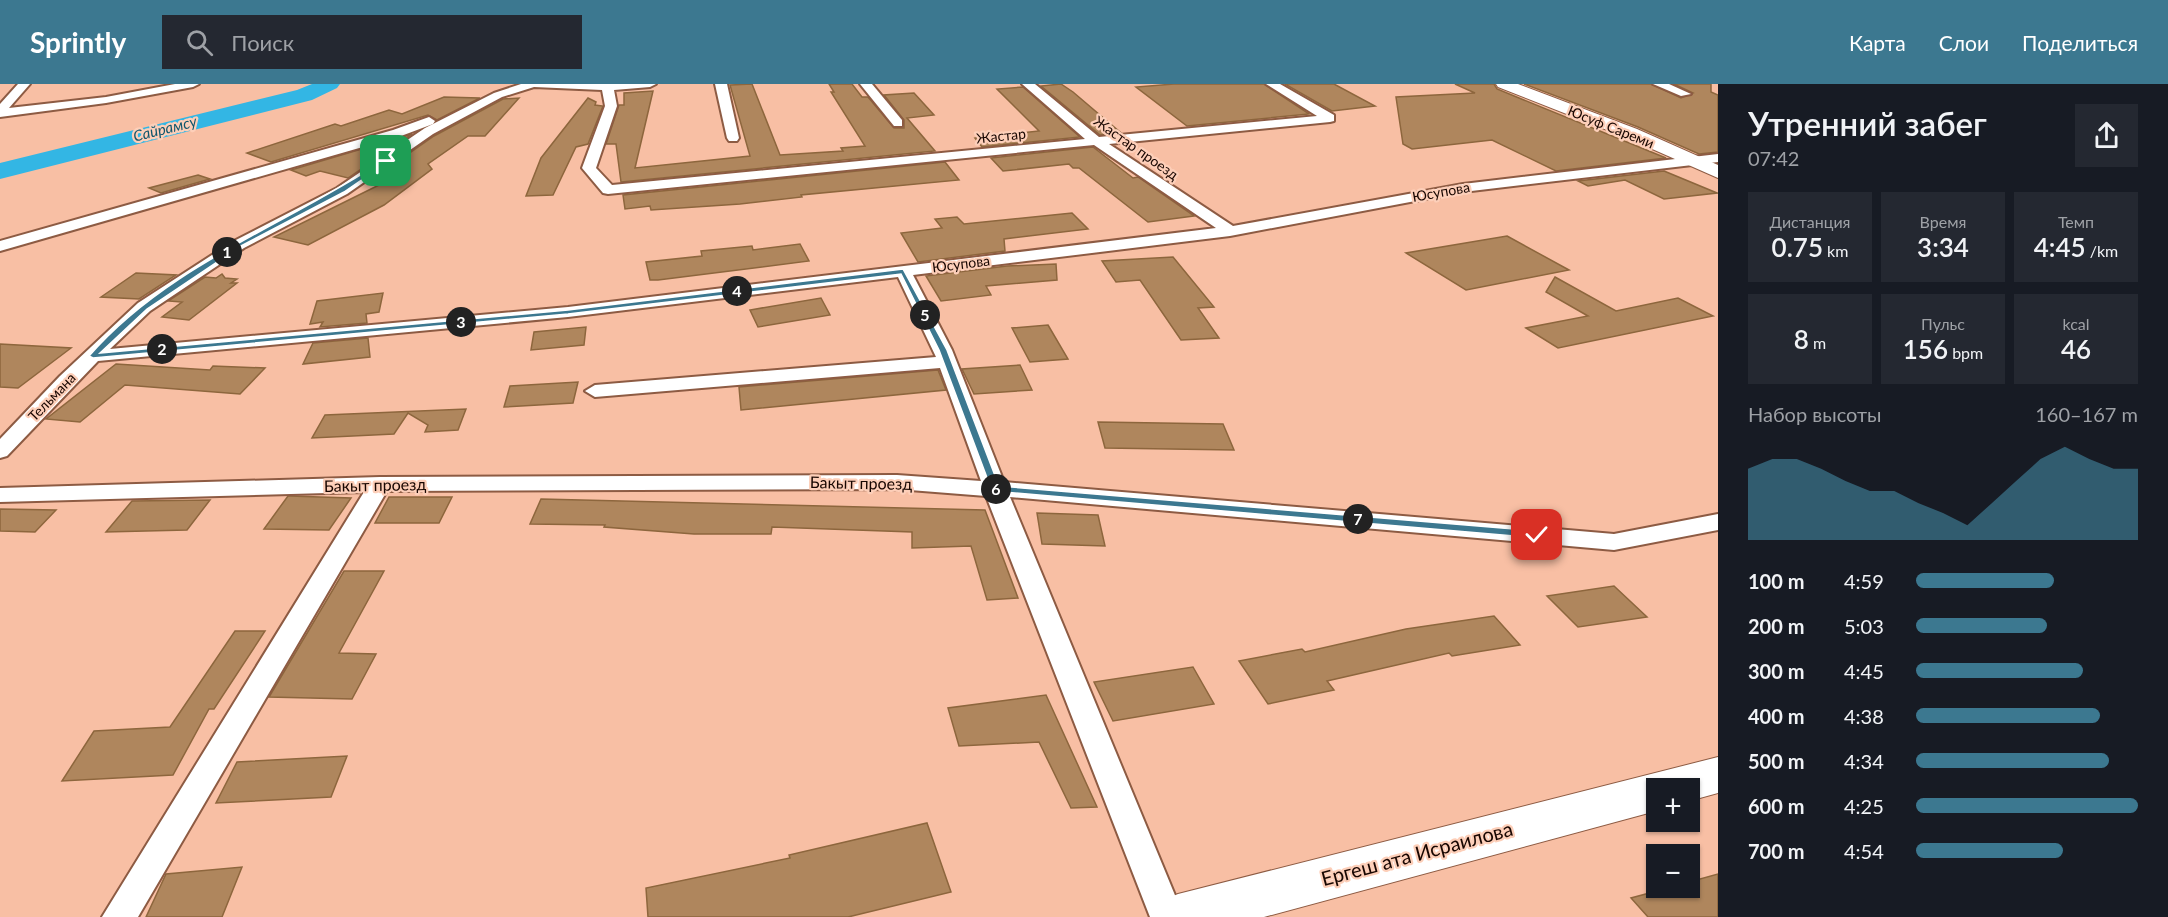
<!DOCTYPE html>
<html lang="ru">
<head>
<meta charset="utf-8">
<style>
	body { margin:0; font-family:Lato,sans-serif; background:#242831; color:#f1f3f6; height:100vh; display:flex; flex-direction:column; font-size:22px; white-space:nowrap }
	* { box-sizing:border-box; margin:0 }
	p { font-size:20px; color:#9ea1a6 }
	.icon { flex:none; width:33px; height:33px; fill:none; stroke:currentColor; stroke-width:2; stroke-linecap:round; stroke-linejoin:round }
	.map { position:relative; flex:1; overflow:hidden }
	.panel { display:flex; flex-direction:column; background:#171b24; width:450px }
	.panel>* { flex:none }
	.buttons { position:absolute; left:1646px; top:694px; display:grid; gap:12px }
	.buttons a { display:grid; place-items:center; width:54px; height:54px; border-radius:0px; background:#171b24; box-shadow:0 2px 4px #0004; font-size:30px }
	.pin { position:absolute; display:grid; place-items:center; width:51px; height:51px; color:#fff; margin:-26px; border-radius:12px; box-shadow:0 3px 9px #0006 }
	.km { position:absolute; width:30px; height:30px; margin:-15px; border-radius:50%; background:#222; color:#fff; font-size:16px; line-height:30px; text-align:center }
	.round { display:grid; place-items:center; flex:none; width:63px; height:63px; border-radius:0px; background:#242831 }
	.headline { display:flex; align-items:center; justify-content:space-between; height:102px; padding:0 30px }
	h1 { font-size:33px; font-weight:600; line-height:45px }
	.figures { display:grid; grid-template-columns:repeat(3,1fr); gap:9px; height:102px; padding:6px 30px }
	.figures div { display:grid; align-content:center; border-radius:0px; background:#242831; text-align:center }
	.figures b { font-size:26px; font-weight:600 }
	.figures small { font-size:16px; font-weight:400 }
	.figures p { font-size:16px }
	.chart { height:168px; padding:12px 30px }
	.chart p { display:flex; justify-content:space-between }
	.chart svg { width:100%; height:108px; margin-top:6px; fill:#3c7890; opacity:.7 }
	ul { padding:0 30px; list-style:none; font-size:20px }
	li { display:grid; grid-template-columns:96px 72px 1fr; align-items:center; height:45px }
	li i { height:15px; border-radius:8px; background:#3c7890 }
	header { display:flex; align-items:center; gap:36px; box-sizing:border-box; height:84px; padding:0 30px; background:#3c7890; color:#fff }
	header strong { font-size:28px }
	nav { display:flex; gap:33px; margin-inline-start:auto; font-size:21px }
	.search { width:420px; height:54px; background:#242831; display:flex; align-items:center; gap:15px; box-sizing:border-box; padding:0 21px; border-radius:0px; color:#9ea1a6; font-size:22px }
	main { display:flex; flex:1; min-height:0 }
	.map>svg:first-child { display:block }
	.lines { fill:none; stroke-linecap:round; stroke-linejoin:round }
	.river { fill:#33b6e4; fill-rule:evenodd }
	.building { fill:#af865d; stroke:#8d663d; stroke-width:1.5 }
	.minor-casing { stroke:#8d5b43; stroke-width:4 }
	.secondary-casing { stroke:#8d5b43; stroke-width:2 }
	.minor { fill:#fff; fill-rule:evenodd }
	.secondary { fill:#fff; fill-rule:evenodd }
	.route { fill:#3c7890; stroke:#fff; stroke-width:1.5 }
	.labels { text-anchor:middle; stroke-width:4.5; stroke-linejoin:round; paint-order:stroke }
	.far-street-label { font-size:14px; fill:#180601; stroke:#fdcfb9 }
	.far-water-label { font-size:15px; font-style:italic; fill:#10566d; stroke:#fdcfb9 }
	.street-label { font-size:16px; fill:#180601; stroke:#fdcfb9 }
	.near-street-label { font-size:20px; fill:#180601; stroke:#fdcfb9 }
</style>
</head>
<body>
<header>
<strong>Sprintly</strong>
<div class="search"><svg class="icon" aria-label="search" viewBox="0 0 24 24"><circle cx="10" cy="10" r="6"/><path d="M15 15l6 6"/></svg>Поиск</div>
<nav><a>Карта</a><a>Слои</a><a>Поделиться</a></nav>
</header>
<main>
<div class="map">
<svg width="1718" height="833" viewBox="0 0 1718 833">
	<rect width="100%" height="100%" fill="#f8bfa4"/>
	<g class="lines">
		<!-- river -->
		<path class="river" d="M312,0H340L337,4L312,16L0,95V79L297,6Z"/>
	</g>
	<!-- building -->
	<g class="building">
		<path d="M752,0L780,71L843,67L841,64L865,62L831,8H834L829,0H852L862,13H868L894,44H904V36L884,11L914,9L934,31L907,34L935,67L621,98L616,60H606L619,21H624V9L653,7L635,84L750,72L730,1Z"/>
		<path d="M1061,0L1073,8L1121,49L1100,51L1041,2Z"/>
		<path d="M1174,0H1264L1309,30L1187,42L1136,3Z"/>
		<path d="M1285,0H1334L1375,22L1332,27Z"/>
		<path d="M1455,0H1494L1497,5L1666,74L1556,87L1492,56L1412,65L1403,60L1396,13L1475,9Z"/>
		<path d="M1524,0H1651L1681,14L1693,9L1674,0H1711V8L1718,11V68L1699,70L1638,43Z"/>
		<path d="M1023,3L1080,53L982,63L975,54L1039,47L997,5Z"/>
		<path d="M444,13L480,14L437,36L428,31L271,78L247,69L335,40L341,42L389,26L402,30Z"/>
		<path d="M519,14L485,52H468L428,80L432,85L384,121L308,161L274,153L379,101L367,99L434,52L503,15Z"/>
		<path d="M588,14L596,18L595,21L603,22L588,60L576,63L553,111L526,112L541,74Z"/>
		<path d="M412,50L348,94L320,87L306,92L291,86Z"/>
		<path d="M1093,63L1133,94L1138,93L1194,132L1148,138L1079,84H1073L1069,80L1003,87L991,74Z"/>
		<path d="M945,78L959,96L801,111L802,113L740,120L651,126L650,122L625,125L623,111Z"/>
		<path d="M1664,87L1717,109L1664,115L1625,96L1588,102L1578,97Z"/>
		<path d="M198,91L210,95L161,109L149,104Z"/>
		<path d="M1072,129L1088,145L1004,155L1005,167L918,178L901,149L942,144L935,135L957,133L964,140Z"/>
		<path d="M1507,152L1569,186L1466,206L1406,169Z"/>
		<path d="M800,160L809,177L658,196H650L646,178L702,172L701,167L752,162L753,166Z"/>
		<path d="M1173,173L1214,223L1198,224L1219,254L1181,256L1140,196L1116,198L1102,177Z"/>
		<path d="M1056,180L1057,196L986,202L991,211L941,217L926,192L1007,182Z"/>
		<path d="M136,189L176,191L139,215L101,213Z"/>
		<path d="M222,190L225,194L237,195L231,199H237L189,236L162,233L182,218L168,217L205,193L216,194Z"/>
		<path d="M1555,193L1616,227L1678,214L1713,232L1558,264L1526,244L1588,232L1546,208Z"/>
		<path d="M383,209L379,228L366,230L367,239L320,243L323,238L310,240L317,217Z"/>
		<path d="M821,214L830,231L758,243L750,226Z"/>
		<path d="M1048,241L1068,275L1030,278L1012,244Z"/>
		<path d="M586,243L584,261L531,266L534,248Z"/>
		<path d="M368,254L370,273L303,280L313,259Z"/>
		<path d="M0,260L71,264L18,304L0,303Z"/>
		<path d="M116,280L210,286L213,282L265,284L240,310L125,301L80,338L46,335Z"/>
		<path d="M1020,281L1032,306L974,310L962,285Z"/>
		<path d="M938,286L946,306L741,326L739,303Z"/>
		<path d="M578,298L573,319L504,323L510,302Z"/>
		<path d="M466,325L458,346L425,348L428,341L408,329L394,350L312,354L325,331Z"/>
		<path d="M1098,338L1223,340L1234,366L1105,364Z"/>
		<path d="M288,412H289L351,414L329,446L264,445Z"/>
		<path d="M389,413H452L439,439H375Z"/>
		<path d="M541,415L985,426L1018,514L987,516L971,462L912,464V448L772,443L771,450H694L604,443L605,441L530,440Z"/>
		<path d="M210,416L187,446L106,448L132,417Z"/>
		<path d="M0,425L56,426L35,448L0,447Z"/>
		<path d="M1037,429L1098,431L1105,462L1042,460Z"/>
		<path d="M344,487H384L339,569L376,570L352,615L269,613Z"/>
		<path d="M1614,502L1647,533L1578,543L1547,512Z"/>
		<path d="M1494,532L1520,561L1452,572L1449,569L1327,597L1334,606L1268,620L1239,577L1302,565L1305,568L1406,545Z"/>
		<path d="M235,547H265L214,625H209L173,691L62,697L94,647L170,643Z"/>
		<path d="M1193,583L1214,620L1113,637L1094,598Z"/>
		<path d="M1046,611L1097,723L1071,724L1039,658L959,662L948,624Z"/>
		<path d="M347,672L331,713L216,719L237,678Z"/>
		<path d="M927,739L951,808L848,833H648L646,804L790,774L789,771Z"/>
		<path d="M242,783L222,833H146L166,790Z"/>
		<path d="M1718,790V833H1648L1631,814L1668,804H1689V798Z"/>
	</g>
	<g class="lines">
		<defs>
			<g id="minor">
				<path d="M18,0H30L9,24L106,13L175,0H199L193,3L106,19L0,33V20Z"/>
				<path d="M521,0H656L650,3L614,6L617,22L596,84L612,101L1085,55L1022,0H1035L1099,53L1317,32L1266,0H1280L1334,31V37L1330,38L1109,60L1233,142L1463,100L1718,70V78L1463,108L1230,152L913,191L952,266L1004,398L1614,450L1718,430V446L1614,466L1010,413L1184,833H1150L986,412L897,405L387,407L138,833H102L364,408L0,418V404L380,393L897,391L981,397L940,284L595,313L585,307L595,301L936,273L898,193L568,233L98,277L7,372L0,374V355L60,292L138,219L232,158L337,104L425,44L494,9ZM534,3L602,6L605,22L582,84L603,109L608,110L1094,61L1216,144L568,223L110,265L150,227L244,164L347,110L433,50L502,13Z"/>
				<path d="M715,0H727L739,54L737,57H729L727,54Z"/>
				<path d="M860,0H872L902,36V42H894Z"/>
				<path d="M1653,0H1669L1691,10L1681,12Z"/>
				<path d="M429,33L435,37L433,40L401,52L0,167V157L393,46Z"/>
			</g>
			<g id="secondary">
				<path d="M1496,0H1518L1637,45L1718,81V94L1625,53L1498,3Z"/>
				<path d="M1718,673V709L1689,717V705H1656V727L1264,833H1154L1161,817L1178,810Z"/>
			</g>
		</defs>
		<!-- minor casing -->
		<use href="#minor" class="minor-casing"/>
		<!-- secondary casing -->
		<use href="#secondary" class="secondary-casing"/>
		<!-- minor -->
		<use href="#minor" class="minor"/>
		<!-- secondary -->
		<use href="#secondary" class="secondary"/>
	</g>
	<!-- route -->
	<path class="route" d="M384,76L389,77L344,108L241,162L147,225L100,269L568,226L903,185L947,266L999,402L1537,447L1542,451L1537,454L992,407L939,266L901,190L568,230L93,274L89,272C168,181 286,141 384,76Z"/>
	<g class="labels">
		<!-- far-street labels -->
		<g class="far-street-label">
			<text transform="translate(1611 43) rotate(22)" y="5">Юсуф Сареми</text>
			<text transform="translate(1001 52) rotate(-6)" y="5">Жастар</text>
			<text transform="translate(1136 64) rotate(35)" y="5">Жастар проезд</text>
			<text transform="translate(1441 108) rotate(-10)" y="5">Юсупова</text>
			<text transform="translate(961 180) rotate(-7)" y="5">Юсупова</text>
			<text transform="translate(52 313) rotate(-46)" y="5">Тельмана</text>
		</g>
		<!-- far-water labels -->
		<g class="far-water-label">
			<text transform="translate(165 45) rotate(-14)" y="5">Сайрамсу</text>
		</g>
		<!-- street labels -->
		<g class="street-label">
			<text transform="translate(861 399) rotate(1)" y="6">Бакыт проезд</text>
			<text transform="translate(375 401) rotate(-1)" y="6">Бакыт проезд</text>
		</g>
		<!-- near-street labels -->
		<g class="near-street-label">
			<text transform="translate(1417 770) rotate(-15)" y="7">Ергеш ата Исраилова</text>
		</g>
	</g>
</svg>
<div class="buttons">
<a>+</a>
<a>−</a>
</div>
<div class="pin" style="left:386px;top:77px;background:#1e9e55"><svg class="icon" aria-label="arrive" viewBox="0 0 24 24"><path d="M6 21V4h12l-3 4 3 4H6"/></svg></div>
<div class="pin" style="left:1537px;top:451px;background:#d93025"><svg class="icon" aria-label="check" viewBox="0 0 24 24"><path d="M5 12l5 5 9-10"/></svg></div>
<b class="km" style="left:227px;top:168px">1</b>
<b class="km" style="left:162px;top:265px">2</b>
<b class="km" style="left:461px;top:238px">3</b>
<b class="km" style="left:737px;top:207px">4</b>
<b class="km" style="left:925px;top:231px">5</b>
<b class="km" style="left:996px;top:405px">6</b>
<b class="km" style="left:1358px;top:435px">7</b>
</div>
<section class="panel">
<div class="headline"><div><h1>Утренний забег</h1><p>07:42</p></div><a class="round"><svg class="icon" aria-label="share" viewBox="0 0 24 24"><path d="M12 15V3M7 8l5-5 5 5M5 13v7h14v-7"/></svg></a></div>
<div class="figures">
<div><p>Дистанция</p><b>0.75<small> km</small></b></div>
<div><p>Время</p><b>3:34</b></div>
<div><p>Темп</p><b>4:45<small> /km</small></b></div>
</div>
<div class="figures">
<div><b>8<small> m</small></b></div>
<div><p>Пульс</p><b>156<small> bpm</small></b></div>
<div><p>kcal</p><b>46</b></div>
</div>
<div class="chart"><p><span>Набор высоты</span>160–167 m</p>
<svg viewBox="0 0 160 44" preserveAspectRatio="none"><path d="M0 44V15L10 11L20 11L30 15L40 20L50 24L60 24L70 29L80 33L90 38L100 29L110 20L120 11L130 6L140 11L150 15L160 15V44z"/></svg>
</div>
<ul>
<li><b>100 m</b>4:59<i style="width:62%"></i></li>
<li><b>200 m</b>5:03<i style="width:59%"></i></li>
<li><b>300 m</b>4:45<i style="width:75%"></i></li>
<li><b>400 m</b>4:38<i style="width:83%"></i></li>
<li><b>500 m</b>4:34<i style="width:87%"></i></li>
<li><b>600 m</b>4:25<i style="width:100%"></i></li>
<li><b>700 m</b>4:54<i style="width:66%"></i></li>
</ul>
</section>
</main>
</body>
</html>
